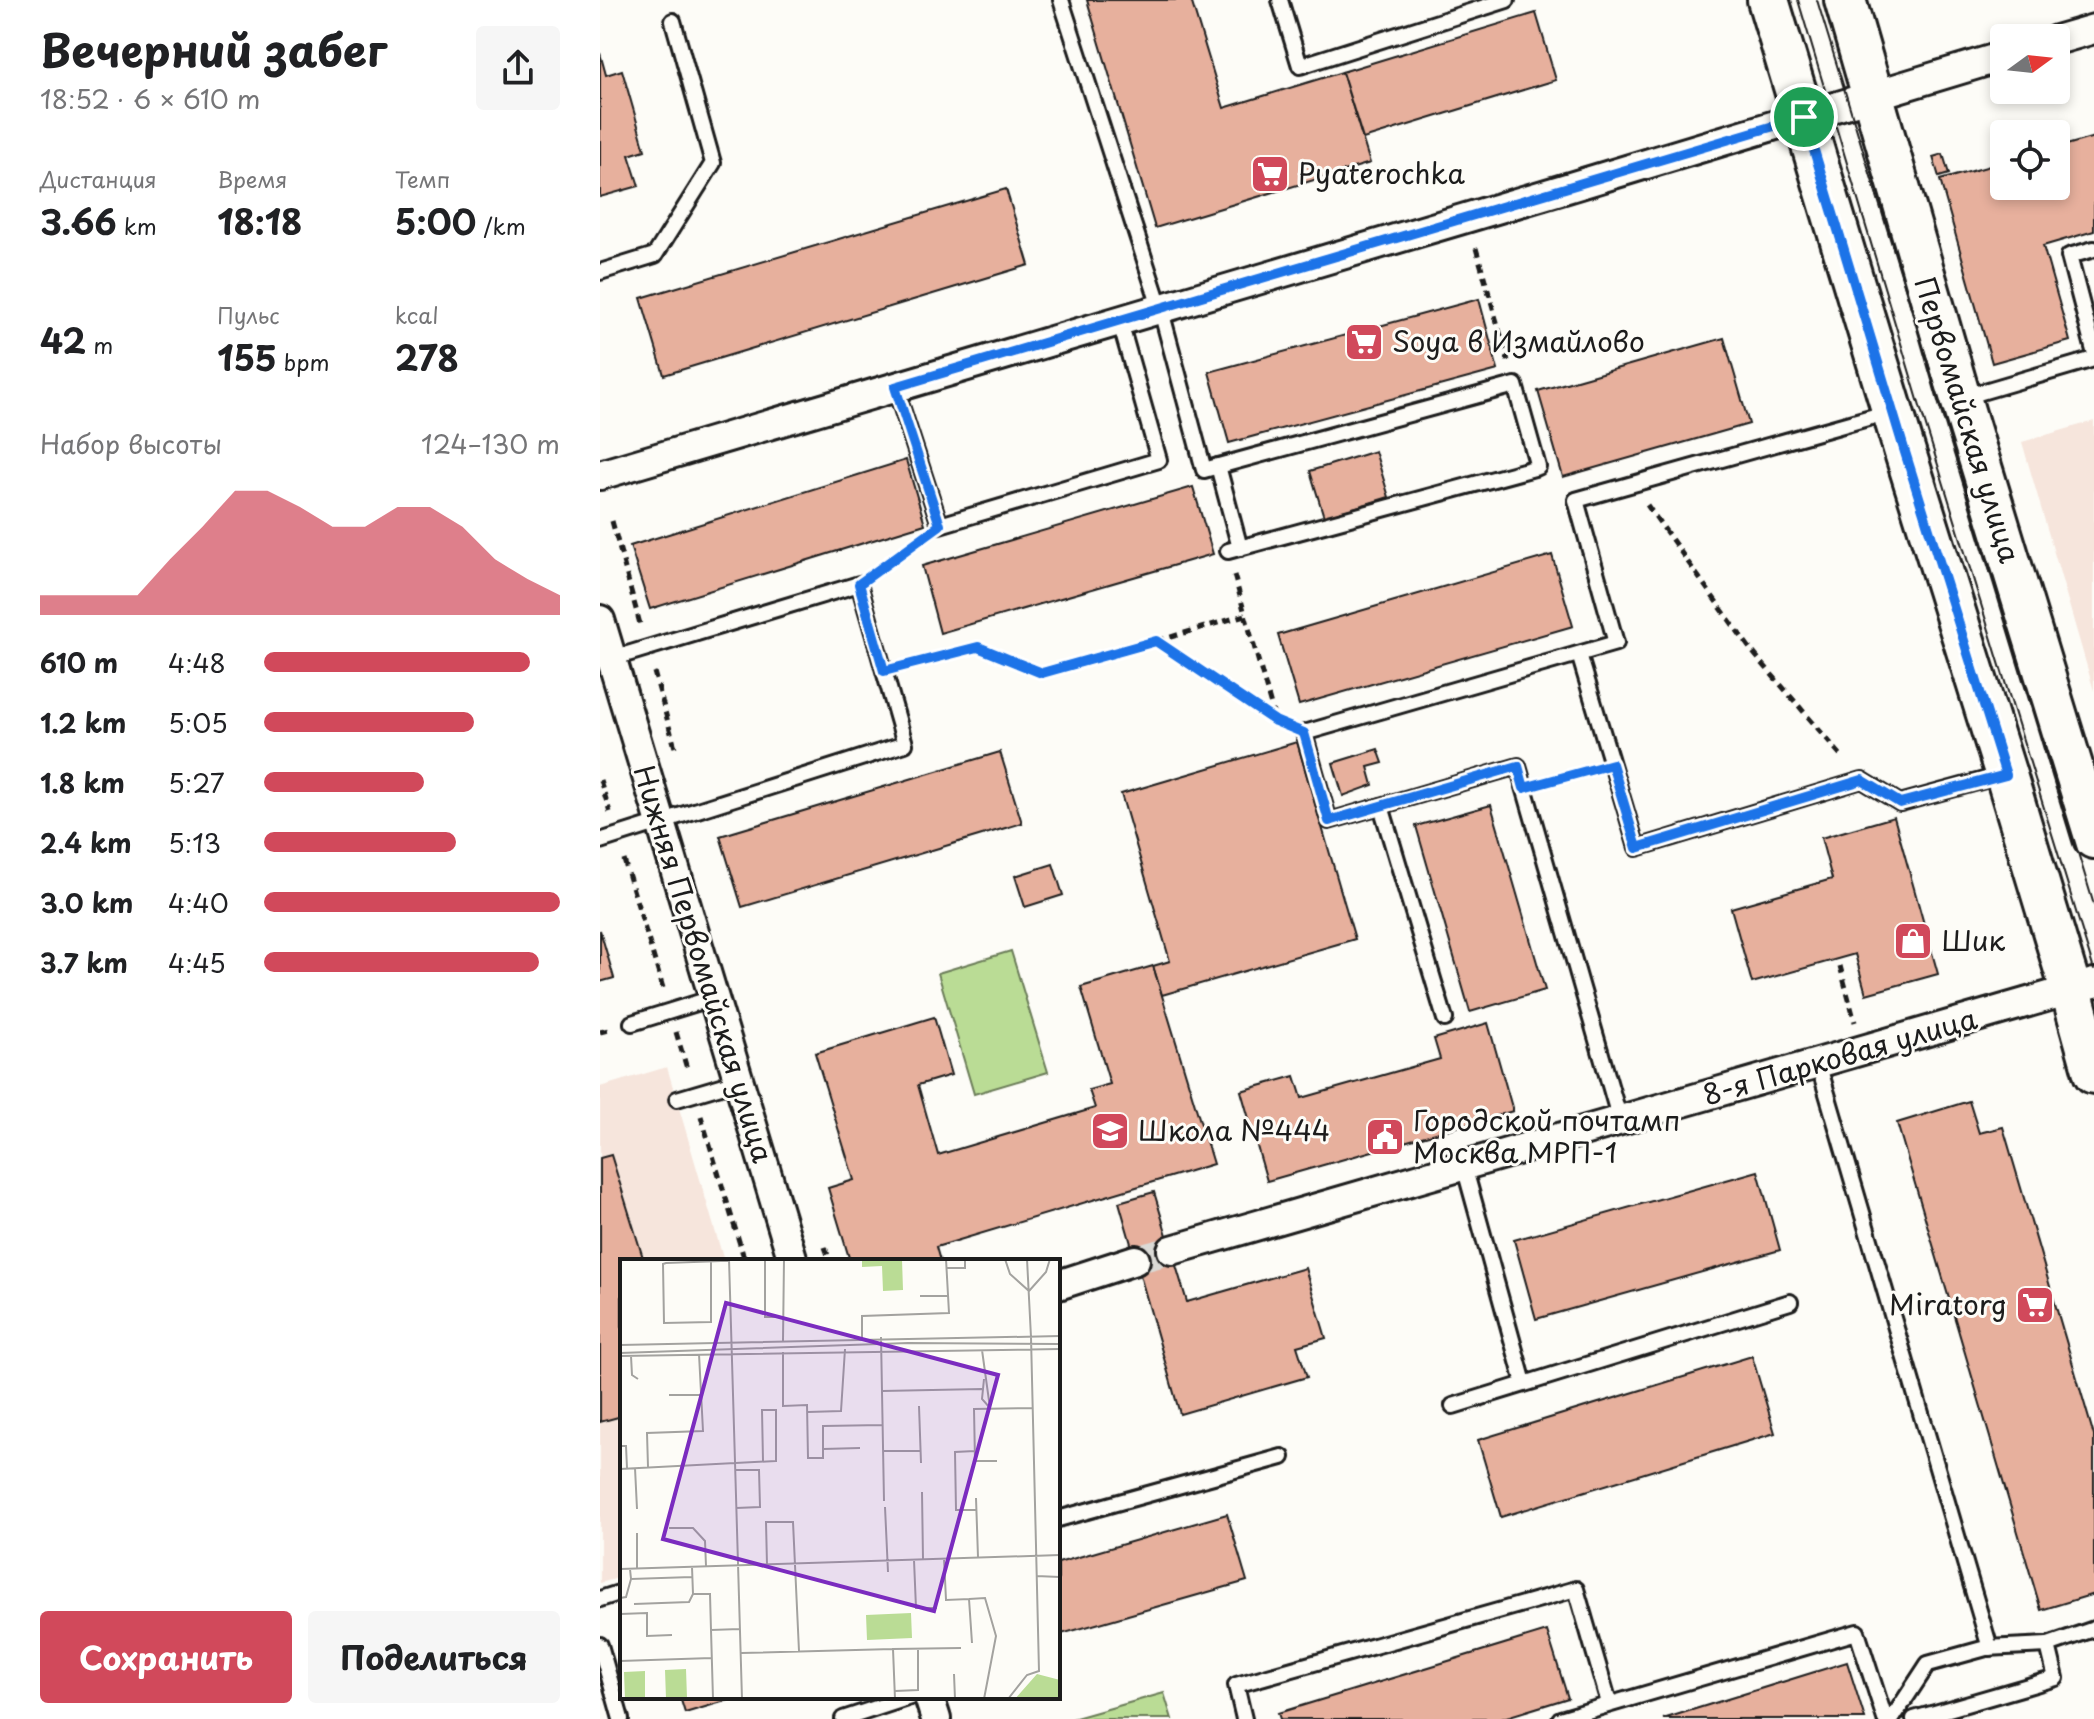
<!DOCTYPE html>
<html lang="ru">
<head>
<meta charset="utf-8">
<style>
	body { margin:0; font-family:"Playpen Sans",sans-serif; background:#f6f6f6; color:#202124; height:100vh; display:flex; flex-direction:column; font-size:30px; white-space:nowrap }
	* { box-sizing:border-box; margin:0 }
	p { font-size:26px; color:#757577 }
	.icon { flex:none; width:44px; height:44px; fill:none; stroke:currentColor; stroke-width:2; stroke-linecap:round; stroke-linejoin:round }
	.map { position:relative; flex:1; overflow:hidden }
	.side { display:flex; flex-direction:column; background:#fff; width:600px }
	.side>* { flex:none }
	.needle { width:52px; rotate:75deg }
	.controls { position:absolute; left:1390px; top:24px; display:grid; gap:16px }
	.controls a { display:grid; place-items:center; width:80px; height:80px; border-radius:8px; background:#fff; box-shadow:0 4px 12px #0003; font-size:40px }
	.pin { position:absolute; display:grid; place-items:center; width:68px; height:68px; color:#fff; margin:-34px; border:4px solid #fff; border-radius:50%; box-shadow:0 2px 8px #0007 }
	.round { display:grid; place-items:center; flex:none; width:84px; height:84px; border-radius:8px; background:#f6f6f6 }
	.head { display:flex; align-items:center; justify-content:space-between; height:136px; padding:0 40px }
	h1 { font-size:44px; font-weight:700; line-height:60px }
	.figures { display:grid; grid-template-columns:repeat(3,1fr); gap:12px; height:136px; padding:8px 40px }
	.figures div { display:grid; align-content:center }
	.figures b { font-size:34px; font-weight:700 }
	.figures small { font-size:22px; font-weight:400 }
	.figures p { font-size:22px }
	.chart { height:224px; padding:16px 40px }
	.chart p { display:flex; justify-content:space-between }
	.chart svg { width:100%; height:144px; margin-top:8px; fill:#d1495b; opacity:.7 }
	.button { display:flex; gap:16px; margin-top:auto; padding:16px 40px }
	.button a { flex:1; height:92px; border-radius:8px; background:#d1495b; color:#fff; font-size:32px; font-weight:700; line-height:92px; text-align:center }
	.button a+a { background:#f6f6f6; color:#202124 }
	ul { padding:0 40px; list-style:none; font-size:26px }
	li { display:grid; grid-template-columns:128px 96px 1fr; align-items:center; height:60px }
	li i { height:20px; border-radius:10px; background:#d1495b }
	main { display:flex; flex:1; min-height:0 }
	.map>svg:first-child { display:block }
	.built { fill:#f6e5dc }
	.green { fill:#badc95; stroke:#6b7c58; stroke-width:2 }
	.building { fill:#e7b09d; stroke:#1c1c1c; stroke-width:2 }
	.lines { fill:none; stroke-linecap:round; stroke-linejoin:round }
	.minor-tunnel { stroke:#dbdad6; stroke-width:28; stroke-dasharray:28 14; stroke-linecap:butt }
	.service-casing { stroke:#1c1c1c; stroke-width:20 }
	.minor-casing { stroke:#1c1c1c; stroke-width:34 }
	.secondary-casing { stroke:#1c1c1c; stroke-width:46 }
	.path { stroke:#1c1c1c; stroke-width:5; stroke-dasharray:8 6; stroke-linecap:butt }
	.service { stroke:#fdfcf7; stroke-width:14 }
	.minor { stroke:#fdfcf7; stroke-width:28 }
	.secondary { stroke:#fdfcf7; stroke-width:40 }
	.tram { stroke:#1c1c1c; stroke-width:2 }
	.route-casing { stroke:#fff; stroke-width:16 }
	.route { stroke:#1a73e8; stroke-width:10 }
	.labels { text-anchor:middle; stroke-width:6; stroke-linejoin:round; paint-order:stroke }
	.poi-label { font-size:28px; fill:#1c1c1c; stroke:#fdfcf7; text-anchor:start }
	.street-label { font-size:28px; fill:#1c1c1c; stroke:#fdfcf7 }
	.inset-road { fill:none; stroke:#a3a29f; stroke-width:2 }
	.view { fill:#7b2cbf; fill-opacity:0.15; stroke:#7b2cbf; stroke-width:4 }
	.inset-edge { fill:none; stroke:#1c1c1c; stroke-width:4 }
</style>
</head>
<body>
<main>
<section class="side">
<div class="head"><div><h1>Вечерний забег</h1><p>18:52 · 6 × 610 m</p></div><a class="round"><svg class="icon" aria-label="share" viewBox="0 0 24 24"><path d="M12 15V3M7 8l5-5 5 5M5 13v7h14v-7"/></svg></a></div>
<div class="figures">
<div><p>Дистанция</p><b>3.66<small> km</small></b></div>
<div><p>Время</p><b>18:18</b></div>
<div><p>Темп</p><b>5:00<small> /km</small></b></div>
</div>
<div class="figures">
<div><b>42<small> m</small></b></div>
<div><p>Пульс</p><b>155<small> bpm</small></b></div>
<div><p>kcal</p><b>278</b></div>
</div>
<div class="chart"><p><span>Набор высоты</span>124–130 m</p>
<svg viewBox="0 0 160 44" preserveAspectRatio="none"><path d="M0 44V38L10 38L20 38L30 38L40 27L50 17L60 6L70 6L80 11L90 17L100 17L110 11L120 11L130 17L140 27L150 33L160 38V44z"/></svg>
</div>
<ul>
<li><b>610 m</b>4:48<i style="width:90%"></i></li>
<li><b>1.2 km</b>5:05<i style="width:71%"></i></li>
<li><b>1.8 km</b>5:27<i style="width:54%"></i></li>
<li><b>2.4 km</b>5:13<i style="width:65%"></i></li>
<li><b>3.0 km</b>4:40<i style="width:100%"></i></li>
<li><b>3.7 km</b>4:45<i style="width:93%"></i></li>
</ul>
<div class="button"><a>Сохранить</a><a>Поделиться</a></div>
</section>
<div class="map">
<svg width="1494" height="1719" viewBox="0 0 1494 1719">
	<rect width="100%" height="100%" fill="#fdfcf7"/>
	<filter id="ink" filterUnits="userSpaceOnUse"><feTurbulence type="fractalNoise" baseFrequency=".0125" numOctaves="2"/><feDisplacementMap in="SourceGraphic" scale="16" xChannelSelector="R" yChannelSelector="G"/><feConvolveMatrix kernelMatrix="1 2 1 2 8 2 1 2 1" color-interpolation-filters="sRGB"/></filter>
	<g filter="url(#ink)">
		<!-- built -->
		<g class="built">
			<path d="M1494,421V691L1422,442Z"/>
			<path d="M67,1067L124,1261H22V1577L0,1583V1087Z"/>
		</g>
		<!-- green -->
		<g class="green">
			<path d="M411,951L448,1072L374,1094L338,973Z"/>
			<path d="M564,1693L572,1719H472Z"/>
		</g>
		<!-- building -->
		<g class="building">
			<path d="M487,0H591L624,108L742,72L770,163L555,228Z"/>
			<path d="M936,13L956,80L763,139L742,72Z"/>
			<path d="M0,53L6,75L22,70L45,150L29,155L39,186L0,197Z"/>
			<path d="M1494,137V231L1443,246L1470,341L1392,363L1340,180L1404,162V186H1456V148Z"/>
			<path d="M1343,154L1349,174L1339,177L1333,157Z"/>
			<path d="M406,189L429,265L64,375L41,298Z"/>
			<path d="M879,299L898,370L629,443L609,372Z"/>
			<path d="M1124,338L1149,424L963,477L938,391Z"/>
			<path d="M775,451L789,497L724,517L710,471Z"/>
			<path d="M306,460L325,524L50,609L30,546Z"/>
			<path d="M593,487L613,554L340,633L322,566Z"/>
			<path d="M952,555L973,626L699,705L678,635Z"/>
			<path d="M697,742L755,939L562,995L553,966L570,961L521,794Z"/>
			<path d="M778,749L783,763L768,767L773,785L743,796L733,763Z"/>
			<path d="M400,752L422,823L142,907L120,836Z"/>
			<path d="M891,805L945,990L870,1012L816,826Z"/>
			<path d="M1294,817L1338,974L1266,994L1255,954L1152,983L1131,908L1232,879L1221,838Z"/>
			<path d="M453,864L463,895L425,907L415,876Z"/>
			<path d="M0,930L14,978L0,982Z"/>
			<path d="M553,966L613,1164L336,1247L340,1261H250L228,1188L254,1180L215,1053L334,1017L351,1075L318,1085L338,1155L495,1108L489,1090L510,1084L481,987Z"/>
			<path d="M888,1023L913,1111L667,1181L641,1091L695,1076L702,1098L840,1059L834,1039Z"/>
			<path d="M1369,1101L1379,1133L1403,1127L1494,1436V1594L1441,1610L1297,1123Z"/>
			<path d="M11,1155L44,1261H22V1416L0,1422V1158Z"/>
			<path d="M1158,1171L1180,1250L936,1319L914,1240Z"/>
			<path d="M554,1192L587,1302L705,1268L726,1338L697,1346L707,1377L580,1414L519,1202Z"/>
			<path d="M1152,1356L1175,1433L901,1517L878,1440Z"/>
			<path d="M627,1514L647,1581L458,1635V1563Z"/>
			<path d="M947,1631L968,1698L900,1719H680L678,1713Z"/>
			<path d="M1247,1662L1265,1719H1063L1208,1674Z"/>
			<path d="M80,1697H139L85,1713Z"/>
		</g>
		<g class="lines">
			<!-- minor-tunnel -->
			<path class="minor-tunnel" d="M535,1260L572,1250"/>
			<defs>
				<g id="service">
					<path d="M461,0L560,307L604,470L915,385L938,467L628,551"/>
					<path d="M680,0L700,66L907,0"/>
					<path d="M1494,249L1469,256L1494,351"/>
					<path d="M0,272L55,255L113,163L73,21"/>
					<path d="M295,387L340,525L559,460L519,319"/>
					<path d="M1364,397L1494,359"/>
					<path d="M618,466L640,548"/>
					<path d="M979,654L1037,848L1262,780L1300,803L1403,775"/>
					<path d="M781,806L845,1019"/>
					<path d="M0,841L305,744L259,584L11,659"/>
					<path d="M32,1023L113,998"/>
					<path d="M1218,1063L1390,1648"/>
					<path d="M77,1099L138,1081"/>
					<path d="M1020,1120L918,766L729,821L704,733L1016,643L976,500L1289,412"/>
					<path d="M864,1166L924,1383"/>
					<path d="M853,1406L1190,1302"/>
					<path d="M458,1519L682,1457"/>
					<path d="M0,1599L22,1592"/>
					<path d="M0,1645L21,1719"/>
					<path d="M243,1719L310,1697"/>
					<path d="M644,1719L636,1685L976,1589L1009,1703"/>
					<path d="M960,1719L1257,1632L1285,1719"/>
					<path d="M1292,1719L1328,1664L1386,1648L1448,1645"/>
					<path d="M1314,1719L1456,1678L1448,1645L1494,1629"/>
				</g>
				<g id="minor">
					<path d="M1456,40L1494,29"/>
					<path d="M0,475C468,335 937,199 1404,56"/>
					<path d="M0,620L193,1261"/>
					<path d="M572,1250L1494,983"/>
					<path d="M458,1285L535,1260"/>
					<path d="M329,1697L336,1719"/>
				</g>
				<g id="secondary">
					<path d="M1168,0L1304,449L1406,775L1471,990L1494,1073"/>
					<path d="M1245,0L1360,398L1494,838"/>
				</g>
			</defs>
			<!-- service casing -->
			<use href="#service" class="service-casing"/>
			<!-- minor casing -->
			<use href="#minor" class="minor-casing"/>
			<!-- secondary casing -->
			<use href="#secondary" class="secondary-casing"/>
			<!-- path -->
			<g class="path">
				<path d="M876,248L908,361"/>
				<path d="M1047,505L1151,650L1244,759"/>
				<path d="M12,521L40,624"/>
				<path d="M279,570L323,538"/>
				<path d="M634,575L675,720"/>
				<path d="M557,641L645,615"/>
				<path d="M308,665L378,647L442,673L556,641L675,721"/>
				<path d="M54,672L76,751"/>
				<path d="M0,780L10,812"/>
				<path d="M948,781L989,770"/>
				<path d="M24,860L63,988"/>
				<path d="M1240,966L1255,1022"/>
				<path d="M0,1032L12,1029"/>
				<path d="M76,1032L88,1072"/>
				<path d="M101,1116L145,1261"/>
				<path d="M225,1247L230,1261"/>
			</g>
			<!-- service -->
			<use href="#service" class="service"/>
			<!-- minor -->
			<use href="#minor" class="minor"/>
			<!-- secondary -->
			<use href="#secondary" class="secondary"/>
			<!-- tram -->
			<g class="tram">
				<path d="M1198,0L1321,410L1494,970"/>
				<path d="M1217,0L1494,905"/>
			</g>
		</g>
	</g>
	<g class="lines" filter="url(#ink)">
		<defs>
			<path id="route" d="M1204,117L1304,449L1406,775L1300,803L1262,780L1037,848L1012,764L924,788L918,766L729,821L704,733L675,721L556,641L442,673L378,647L284,671L259,584L340,525L295,387Z"/>
		</defs>
		<!-- route casing -->
		<use href="#route" class="route-casing"/>
		<!-- route -->
		<use href="#route" class="route"/>
	</g>
	<!-- icons -->
	<defs>
		<symbol id="supermarket-square" viewBox="-11 -11 22 22"><rect x="-9" y="-9" width="18" height="18" rx="4" fill="#d1495b" stroke="#fdfcf7"/><path d="M-6-5.5h2.5l.6 2H6L4.5 2H-2.5L-4.4-4H-6ZM-1.5 3.2a1.3 1.3 0 1 0 .1 0ZM3 3.2a1.3 1.3 0 1 0 .1 0Z" fill="#fff"/></symbol>
		<symbol id="shop-square" viewBox="-11 -11 22 22"><rect x="-9" y="-9" width="18" height="18" rx="4" fill="#d1495b" stroke="#fdfcf7"/><path d="M-5-2.5h2.3a2.7 3.5 0 0 1 5.4 0H5L5.5 6h-11ZM-1.5-2.5h3a1.5 2.3 0 0 0-3 0Z" fill="#fff"/></symbol>
		<symbol id="school-square" viewBox="-11 -11 22 22"><rect x="-9" y="-9" width="18" height="18" rx="4" fill="#d1495b" stroke="#fdfcf7"/><path d="M0-5L7-2L0 1L-7-2ZM-4 1L0 2.5L4 1V4Q0 6-4 4Z" fill="#fff"/></symbol>
		<symbol id="civic-square" viewBox="-11 -11 22 22"><rect x="-9" y="-9" width="18" height="18" rx="4" fill="#d1495b" stroke="#fdfcf7"/><path d="M-.6-6.5H3V-4.5H.6V-3L4-1V1h2V6H-6V1h2V-1L-.6-3ZM-1.2 2.5V6h2.4V2.5Z" fill="#fff"/></symbol>
	</defs>
	<g fill-rule="evenodd">
		<use href="#supermarket-square" x="648" y="152" width="44" height="44"/>
		<use href="#supermarket-square" x="742" y="320" width="44" height="44"/>
		<use href="#shop-square" x="1291" y="919" width="44" height="44"/>
		<use href="#school-square" x="488" y="1109" width="44" height="44"/>
		<use href="#civic-square" x="763" y="1115" width="44" height="44"/>
		<use href="#supermarket-square" x="1413" y="1283" width="44" height="44"/>
	</g>
	<g class="labels">
		<!-- poi labels -->
		<g class="poi-label">
			<text x="698" y="184">Pyaterochka</text>
			<text x="792" y="352">Soya в Измайлово</text>
			<text x="1341" y="951">Шик</text>
			<text x="813" y="1131">Городской почтамп<tspan x="813" dy="32">Москва МРП-1</tspan></text>
			<text x="538" y="1141">Школа №444</text>
			<text x="1407" y="1315" text-anchor="end">Miratorg</text>
		</g>
		<!-- street labels -->
		<g class="street-label">
			<text transform="translate(1367 420) rotate(73)" y="10">Первомайская улица</text>
			<text transform="translate(103 964) rotate(73)" y="10">Нижняя Первомайская улица</text>
			<text transform="translate(1240 1057) rotate(-16)" y="10">8-я Парковая улица</text>
		</g>
	</g>
	<!-- overview -->
	<g transform="translate(20 1259)">
		<rect width="440" height="440" fill="#fdfcf7"/>
		<path d="M242,0H282L283,31L263,32L262,7L242,8ZM291,354L292,379L247,381L246,356ZM66,410L67,439L46,440L45,411ZM25,412V440H5L4,413ZM417,415L440,421V440H395Z" fill="#badc95"/>
		<path class="inset-road" d="M109,0L122,440M145,0V58H163M385,0L390,15L409,32L426,13L430,0M407,0L411,78M91,2V63L44,64L43,5L46,4L101,2H109M327,9H345V0M300,37H329M261,78L264,242M242,79V57L329,54L326,0M163,82L164,0M0,86L440,77M362,91L370,149M163,93V147L187,146L188,199H203V167L263,166M0,94L288,84L440,85M0,97L440,90M11,97L12,116L18,120M364,120L362,140L370,149M262,132L362,130M49,136H81M299,147L301,204M188,153L221,152L225,90M0,187H6L7,209M203,190L240,189M263,192H300M355,192L335,193L336,251H356M143,202L142,151H156V203M377,202H355L354,150L412,149M28,208L27,174L83,172L79,95M15,209L17,250M0,210L156,202M115,211H139L140,248L116,249M302,233L303,300M356,239L358,298M265,248L268,313M49,269H73L85,282L86,307M17,274V309M324,299L326,341L349,340L352,384M294,301L296,349H317M147,306L146,263H173L179,392M72,308L73,335H90L91,371L120,370M0,310L440,296M10,310L11,320L72,318M416,317L440,318M0,339L6,338L11,320M349,340L365,339L376,377L364,440M14,345L69,343L73,335M0,355L27,354V377L52,376M91,371L93,440M121,394L273,390M0,402L92,399M334,415L335,440M275,432L298,431V390M275,440L273,390L341,389M388,440L407,416L419,412L411,78"/>
		<path class="view" d="M106,44L378,116L314,352L43,280Z"/>
		<rect width="440" height="440" class="inset-edge"/>
	</g>
</svg>
<div class="controls">
<a><svg class="needle" viewBox="-14 -14 28 28"><path d="M0-13l5 13h-10z" fill="#e53935"/><path d="M0 13l5-13h-10z" fill="#757577"/></svg></a>
<a><svg class="icon" aria-label="locate" viewBox="0 0 24 24"><circle cx="12" cy="12" r="6"/><path d="M12 2v4M12 18v4M2 12h4M18 12h4"/></svg></a>
</div>
<div class="pin" style="left:1204px;top:117px;background:#1e9e55"><svg class="icon" aria-label="arrive" viewBox="0 0 24 24"><path d="M6 21V4h12l-3 4 3 4H6"/></svg></div>
</div>
</main>
</body>
</html>
